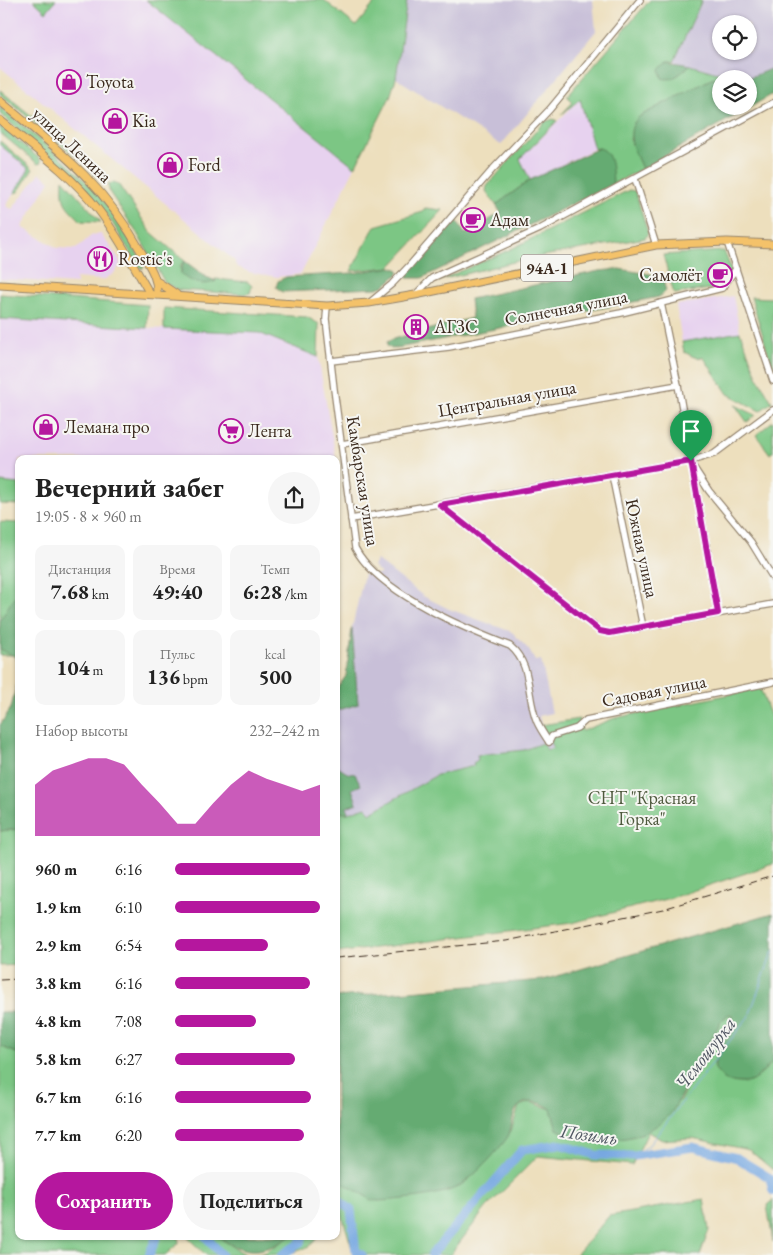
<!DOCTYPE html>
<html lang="ru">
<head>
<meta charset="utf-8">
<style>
	body { margin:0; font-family:"EB Garamond",serif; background:#f6f6f6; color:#222; height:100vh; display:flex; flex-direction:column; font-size:19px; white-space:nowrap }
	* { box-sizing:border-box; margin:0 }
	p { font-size:16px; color:#767676 }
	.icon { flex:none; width:28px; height:28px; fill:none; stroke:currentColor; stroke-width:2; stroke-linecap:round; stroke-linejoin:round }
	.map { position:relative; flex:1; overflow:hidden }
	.sheet { position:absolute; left:15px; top:455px; width:325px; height:785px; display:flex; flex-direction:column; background:#fff; border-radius:10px; box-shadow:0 1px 4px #0004 }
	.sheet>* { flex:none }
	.controls { position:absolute; left:712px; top:15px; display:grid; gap:10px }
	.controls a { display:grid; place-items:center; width:45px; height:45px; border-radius:50%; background:#fff; box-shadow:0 1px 4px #0004; font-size:25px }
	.pin { position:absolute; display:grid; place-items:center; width:42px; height:42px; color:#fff; margin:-51px -21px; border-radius:50% 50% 50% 0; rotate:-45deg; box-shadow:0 0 5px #0007 }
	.pin .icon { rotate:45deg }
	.round { display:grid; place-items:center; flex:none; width:52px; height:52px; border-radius:26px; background:#f6f6f6 }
	.overview { display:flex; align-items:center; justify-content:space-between; height:85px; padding:0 20px }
	h1 { font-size:28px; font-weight:700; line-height:38px }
	.metrics { display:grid; grid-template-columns:repeat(3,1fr); gap:8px; height:85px; padding:5px 20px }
	.metrics div { display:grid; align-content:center; border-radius:10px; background:#f6f6f6; text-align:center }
	.metrics b { font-size:21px; font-weight:700 }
	.metrics small { font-size:14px; font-weight:400 }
	.metrics p { font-size:14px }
	.chart { height:140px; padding:10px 20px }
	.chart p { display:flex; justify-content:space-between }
	.chart svg { width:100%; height:90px; margin-top:5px; fill:#b5179e; opacity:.7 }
	.button { display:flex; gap:10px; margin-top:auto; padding:10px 20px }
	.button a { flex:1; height:58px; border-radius:30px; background:#b5179e; color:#fff; font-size:20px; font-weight:700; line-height:58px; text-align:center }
	.button a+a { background:#f6f6f6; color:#222 }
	ul { padding:0 20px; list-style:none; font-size:16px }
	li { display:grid; grid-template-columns:80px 60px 1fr; align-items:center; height:38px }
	li i { height:12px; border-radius:6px; background:#b5179e }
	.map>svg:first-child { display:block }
	.built { fill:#e7d2ef }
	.industrial { fill:#c8bfd8; fill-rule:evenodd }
	.green { fill:#7cc684; stroke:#5c7851 }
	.forest { fill:#65ab72; stroke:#506a48 }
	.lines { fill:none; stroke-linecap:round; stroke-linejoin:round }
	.stream { stroke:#76a7e1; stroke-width:1 }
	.river { stroke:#76a7e1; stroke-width:9 }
	.minor-casing { stroke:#94846e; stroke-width:8 }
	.major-casing { stroke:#94846e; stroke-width:9 }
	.minor { stroke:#fff; stroke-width:5.5 }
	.major { stroke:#f4c26a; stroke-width:7 }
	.rail { stroke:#3b2a1e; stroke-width:1; stroke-dasharray:8 4; stroke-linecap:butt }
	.route-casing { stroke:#fff; stroke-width:10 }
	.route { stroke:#b5179e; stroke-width:6 }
	.labels { text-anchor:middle; stroke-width:4; stroke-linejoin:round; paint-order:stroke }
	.shield { fill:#f6f6f2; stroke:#73675e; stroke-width:1 }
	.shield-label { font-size:16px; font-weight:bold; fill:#3b2a1e }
	.poi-label { font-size:18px; fill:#3b2a1e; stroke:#f6f6f2; text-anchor:start }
	.street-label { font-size:18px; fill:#3b2a1e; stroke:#f6f6f2 }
	.park-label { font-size:18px; fill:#4e593d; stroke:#f6f6f2 }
	.water-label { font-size:19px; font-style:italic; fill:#505662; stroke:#f6f6f2 }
</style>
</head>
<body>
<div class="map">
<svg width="773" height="1255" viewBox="0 0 773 1255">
	<rect width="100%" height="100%" fill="#f6f6f2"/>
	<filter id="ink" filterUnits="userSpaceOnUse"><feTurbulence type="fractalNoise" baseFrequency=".02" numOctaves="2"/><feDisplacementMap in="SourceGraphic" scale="10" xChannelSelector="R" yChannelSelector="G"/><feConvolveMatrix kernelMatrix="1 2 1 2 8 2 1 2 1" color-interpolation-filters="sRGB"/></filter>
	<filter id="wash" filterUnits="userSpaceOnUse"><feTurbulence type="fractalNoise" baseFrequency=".0096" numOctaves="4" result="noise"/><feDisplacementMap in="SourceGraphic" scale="20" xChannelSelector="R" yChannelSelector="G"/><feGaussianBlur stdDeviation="1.12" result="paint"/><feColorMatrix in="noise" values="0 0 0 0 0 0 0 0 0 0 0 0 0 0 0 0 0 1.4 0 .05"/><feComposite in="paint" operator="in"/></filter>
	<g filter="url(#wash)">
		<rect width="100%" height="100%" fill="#eddfbd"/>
		<!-- built -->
		<g class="built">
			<path d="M0,0H33L46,12L56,0H146L355,167L301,274L277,277L249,272L238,267L235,264V261L0,67Z"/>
			<path d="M580,99L594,149L530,180L520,159Z"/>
			<path d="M0,145L29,169L6,206L12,209L40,173L50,181L22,227L57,248L76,249L92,235L100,233L120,260V266L113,274L103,280L76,278V284L0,279Z"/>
			<path d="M733,296L740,332L682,342L676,305Z"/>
			<path d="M0,319L164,329L259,333L318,357L340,481L336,484V459H19V484L0,482Z"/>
		</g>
		<!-- industrial -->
		<g class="industrial">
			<path d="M407,0H593L596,31L501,145L396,78Z"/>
			<path d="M702,0H773V68L746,79H736L674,61ZM721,24H749V51H721Z"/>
			<path d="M377,560L423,596L449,609L512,632L529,650L535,661L541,660L552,713L539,716L541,725L553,748L547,750L542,743L524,750L478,755V761L474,766L437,775L370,813L366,807L348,813L346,807L355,774L347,773L336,766V711L358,704L352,628L364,574H381L373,566Z"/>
		</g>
		<!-- green -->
		<g class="green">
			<path d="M33,0H56L46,12Z"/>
			<path d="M146,0H324L356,26L377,0H407L396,78L390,97L355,167Z"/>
			<path d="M650,0H702L674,61H668L677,76L690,65L721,74L640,116L630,139L642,169L613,184L608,155L599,148L594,149L580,99L561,115L573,102L567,96Z"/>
			<path d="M0,90L100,172L101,177L97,178L85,164L0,94Z"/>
			<path d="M0,107C36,138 76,166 105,203C120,222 132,244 144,265L143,269L139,267L110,219L85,187L0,114Z"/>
			<path d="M553,119L557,121L520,159L530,180L496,205L486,191L487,186L544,122Z"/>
			<path d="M0,126L40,159L41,163L38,164L0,133Z"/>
			<path d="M0,141L33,169L18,192L14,193L29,169L0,145Z"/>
			<path d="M63,179L101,222L81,221C64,203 62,205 63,179Z"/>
			<path d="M114,182L118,184L151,232L186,262L181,264V273L216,281L215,279L248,282L252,286L250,293L244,294L178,290L165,283L137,233L110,193L108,185Z"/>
			<path d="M629,190L635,191L648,233L645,238L526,259L440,280L511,249Z"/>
			<path d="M425,208L443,210L390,267L351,271L375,226L423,212Z"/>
			<path d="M724,251L732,271L717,288L674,294L663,255Z"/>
			<path d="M0,294L148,305L147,328L0,319Z"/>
			<path d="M751,297L773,298V369Z"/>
			<path d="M164,308L307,317L319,324L318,357L259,333L164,329Z"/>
			<path d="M740,332L758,378L772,402L760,411L728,394L704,358L694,357L684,352L682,342Z"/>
			<path d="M735,405L756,415L747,422Z"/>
			<path d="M773,421V452L770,454L756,435Z"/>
			<path d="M0,482L19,484V505L0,504Z"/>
			<path d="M0,522L19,523V655H0Z"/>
			<path d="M760,688L773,722V864L674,897L572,923L336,953V812L348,813L366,807L370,813L437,775L474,766L473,763L478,760L477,755L524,750L542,743L547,750L553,748L541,725L579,719L582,731L615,718Z"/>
			<path d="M19,829V965L0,966V831Z"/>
			<path d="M729,1014L733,1017L732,1027L714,1064L715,1069L726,1081C757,1087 753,1079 773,1062V1170L749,1150L692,1138L662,1140L648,1132L632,1165L538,1156L486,1208L450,1255H354L341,1212H336V1179L385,1200L449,1190L468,1180L503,1142L511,1131L519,1106L530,1102L551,1109L556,1124L561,1131L568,1134L606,1141L641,1135L680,1100L721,1021Z"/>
			<path d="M0,1046L19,1054V1236H178L179,1243L165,1255H0Z"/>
			<path d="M704,1199L709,1230L700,1255H576L609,1216Z"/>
			<path d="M773,1200V1242L767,1205Z"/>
			<path d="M186,1236H217L246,1255H206Z"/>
			<path d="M291,1236H318C309,1255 276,1255 256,1255L264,1253Z"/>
		</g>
		<!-- forest -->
		<g class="forest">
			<path d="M668,61L690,65C682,72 673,82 662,78L660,70Z"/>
			<path d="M773,68V94L642,169C635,152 622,131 640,116L721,74L736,79H721V106H749V79H746Z"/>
			<path d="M599,148C613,151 612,172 613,184L422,278H407V272L456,219L465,234L501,213L496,205L530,180Z"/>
			<path d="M183,262H186L206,277L216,281C206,287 187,283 181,273Z"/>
			<path d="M392,267L399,270L398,274L384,286L377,288L282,292L276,287L278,281L286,277L353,273Z"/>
			<path d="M619,269L656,275L663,280L666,291L659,297L392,349L387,346V342L393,339L472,318L470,299L599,271Z"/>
			<path d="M19,594V663L14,656L0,649V619C8,611 9,600 19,594Z"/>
			<path d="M352,628L358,704L336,711V690L346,676Z"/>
			<path d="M19,674V829L0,831V725L11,708Z"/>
			<path d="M336,766L347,773L355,774L361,785L352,789L357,803L347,807L348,813L336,812Z"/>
			<path d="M773,913V1062C753,1079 757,1087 726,1081L715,1069C712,1049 738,1034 732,1015L729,1014L721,1021L672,1112C649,1138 616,1144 583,1137C574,1135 565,1134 557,1129L551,1109C543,1103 528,1098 519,1106C511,1113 513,1129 507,1138C497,1152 476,1175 461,1185C445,1196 399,1200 378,1201L372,1200L336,1179V997L543,980Z"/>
			<path d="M0,1012H19V1054L0,1046Z"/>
			<path d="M217,1236H291C262,1255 244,1255 217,1236Z"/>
		</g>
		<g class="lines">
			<!-- stream -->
			<path class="stream" d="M634,1156L649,1145L749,1016L773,951"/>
			<!-- river -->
			<g class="river">
				<path d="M336,1198L351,1210L356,1252L362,1255"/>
				<path d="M205,1236L222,1255"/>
				<path d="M149,1255L157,1236"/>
				<path d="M282,1255L300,1243L303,1236"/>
				<path d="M431,1255L522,1150L559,1144L595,1155L634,1156L693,1147L737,1158L770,1178L773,1191"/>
			</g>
		</g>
	</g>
	<g filter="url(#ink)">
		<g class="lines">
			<defs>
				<g id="minor">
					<path d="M635,179L656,245"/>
					<path d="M727,242L773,381"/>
					<path d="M415,295L432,278L540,229L773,103"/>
					<path d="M369,303L392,284L410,265L493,169L550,109L640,0"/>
					<path d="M661,303L678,385L718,613"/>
					<path d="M327,306L326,319L334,389L355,548C379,593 463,628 510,646C533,665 526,696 537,722C540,729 545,736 549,742"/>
					<path d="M331,361L449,347L621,313L722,288L736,269"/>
					<path d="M342,444L678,385"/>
					<path d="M694,468L709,491L751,542L773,578"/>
					<path d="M612,475L643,627"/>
					<path d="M440,505L600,631L610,633L773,604"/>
					<path d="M351,519L691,461L714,454L773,410"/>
					<path d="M549,742L552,736L577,728L586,720L773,682"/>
				</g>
				<g id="major">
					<path d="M0,101C60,151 103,183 142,253C150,267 158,278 157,295"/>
					<path d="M0,120C34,148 70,174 97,208C118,235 133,265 150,294"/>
					<path d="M158,282L176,294"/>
					<path d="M0,285L327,306L369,303L415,295L656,245L727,242L773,244"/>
				</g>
			</defs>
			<!-- minor casing -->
			<use href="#minor" class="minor-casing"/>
			<!-- major casing -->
			<use href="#major" class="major-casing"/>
			<!-- minor -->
			<use href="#minor" class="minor"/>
			<!-- major -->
			<use href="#major" class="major"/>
			<!-- rail -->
			<g class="rail">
				<path d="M336,958L506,941L663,909L773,876"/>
				<path d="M0,980L19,979"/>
			</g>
		</g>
	</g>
	<g class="lines" filter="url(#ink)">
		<defs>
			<path id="route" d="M691,461L718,613L610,633L600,631L440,505Z"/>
		</defs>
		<!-- route casing -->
		<use href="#route" class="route-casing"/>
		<!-- route -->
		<use href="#route" class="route"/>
	</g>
	<!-- icons -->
	<defs>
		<symbol id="shop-ring" viewBox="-11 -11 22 22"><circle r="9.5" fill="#f6f6f2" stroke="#b5179e" stroke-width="1.5"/><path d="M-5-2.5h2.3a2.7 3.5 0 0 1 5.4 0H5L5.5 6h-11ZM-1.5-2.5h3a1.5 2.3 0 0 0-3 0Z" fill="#b5179e"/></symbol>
		<symbol id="cafe-ring" viewBox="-11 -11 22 22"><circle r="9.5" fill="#f6f6f2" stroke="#b5179e" stroke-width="1.5"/><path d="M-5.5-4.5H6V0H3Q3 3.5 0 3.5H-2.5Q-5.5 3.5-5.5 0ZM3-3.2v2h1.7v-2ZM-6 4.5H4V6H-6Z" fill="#b5179e"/></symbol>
		<symbol id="restaurant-ring" viewBox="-11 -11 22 22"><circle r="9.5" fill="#f6f6f2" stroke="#b5179e" stroke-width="1.5"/><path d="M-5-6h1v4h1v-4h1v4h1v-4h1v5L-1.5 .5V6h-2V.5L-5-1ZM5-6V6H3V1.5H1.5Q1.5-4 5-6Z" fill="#b5179e"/></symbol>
		<symbol id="building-ring" viewBox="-11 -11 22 22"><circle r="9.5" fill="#f6f6f2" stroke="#b5179e" stroke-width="1.5"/><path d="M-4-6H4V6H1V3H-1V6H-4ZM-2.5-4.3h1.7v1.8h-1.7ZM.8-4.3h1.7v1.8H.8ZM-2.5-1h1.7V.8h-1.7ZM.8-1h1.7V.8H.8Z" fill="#b5179e"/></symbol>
		<symbol id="supermarket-ring" viewBox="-11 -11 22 22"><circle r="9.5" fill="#f6f6f2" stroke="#b5179e" stroke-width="1.5"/><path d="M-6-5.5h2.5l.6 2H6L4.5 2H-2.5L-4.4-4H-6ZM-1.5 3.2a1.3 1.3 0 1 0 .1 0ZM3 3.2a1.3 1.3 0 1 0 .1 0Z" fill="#b5179e"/></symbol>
	</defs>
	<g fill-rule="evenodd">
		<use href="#shop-ring" x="55" y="68" width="28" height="28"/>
		<use href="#shop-ring" x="101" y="107" width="28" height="28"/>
		<use href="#shop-ring" x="156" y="151" width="28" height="28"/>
		<use href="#cafe-ring" x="459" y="206" width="28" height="28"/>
		<use href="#restaurant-ring" x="86" y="245" width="28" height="28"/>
		<use href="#cafe-ring" x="706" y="261" width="28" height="28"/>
		<use href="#building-ring" x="402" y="313" width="28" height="28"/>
		<use href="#shop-ring" x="32" y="413" width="28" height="28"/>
		<use href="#supermarket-ring" x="217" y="417" width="28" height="28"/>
	</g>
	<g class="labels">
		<!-- shield labels -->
		<rect class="shield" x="521" y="254.5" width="52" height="27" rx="4"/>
		<g class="shield-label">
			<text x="547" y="274">94А-1</text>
		</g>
		<!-- poi labels -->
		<g class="poi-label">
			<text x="86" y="88">Toyota</text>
			<text x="132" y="127">Kia</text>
			<text x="188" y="171">Ford</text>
			<text x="490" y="226">Адам</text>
			<text x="118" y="265">Rostic's</text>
			<text x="702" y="281" text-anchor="end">Самолёт</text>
			<text x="434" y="333">АГЗС</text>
			<text x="64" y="433">Лемана про</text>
			<text x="248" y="437">Лента</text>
		</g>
		<!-- street labels -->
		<g class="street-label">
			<text transform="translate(72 145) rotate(43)" y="6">улица Ленина</text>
			<text transform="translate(566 308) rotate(-11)" y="6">Солнечная улица</text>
			<text transform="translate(507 399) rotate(-10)" y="6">Центральная улица</text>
			<text transform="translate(363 481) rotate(81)" y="6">Камбарская улица</text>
			<text transform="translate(642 548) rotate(78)" y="6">Южная улица</text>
			<text transform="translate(654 691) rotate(-11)" y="6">Садовая улица</text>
		</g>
		<!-- park labels -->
		<g class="park-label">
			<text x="642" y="804">СНТ "Красная<tspan x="642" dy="21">Горка"</tspan></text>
		</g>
		<!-- water labels -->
		<g class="water-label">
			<text transform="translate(705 1053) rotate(-52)" y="7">Чемошурка</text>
			<text transform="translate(589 1134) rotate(8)" y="7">Позимь</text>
		</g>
	</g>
</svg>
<div class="controls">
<a><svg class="icon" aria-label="locate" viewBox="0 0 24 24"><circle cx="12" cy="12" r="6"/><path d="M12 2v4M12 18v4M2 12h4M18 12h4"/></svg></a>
<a><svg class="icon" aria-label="layers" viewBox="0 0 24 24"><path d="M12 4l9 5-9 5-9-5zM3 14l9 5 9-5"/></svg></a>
</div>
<div class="pin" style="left:691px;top:461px;background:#1e9e55"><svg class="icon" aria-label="arrive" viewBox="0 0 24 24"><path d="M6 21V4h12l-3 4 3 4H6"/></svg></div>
<section class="sheet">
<div class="overview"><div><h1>Вечерний забег</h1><p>19:05 · 8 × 960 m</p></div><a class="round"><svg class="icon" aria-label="share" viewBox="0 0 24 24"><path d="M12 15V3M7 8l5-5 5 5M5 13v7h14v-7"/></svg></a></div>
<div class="metrics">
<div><p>Дистанция</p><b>7.68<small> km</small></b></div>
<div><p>Время</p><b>49:40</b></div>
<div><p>Темп</p><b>6:28<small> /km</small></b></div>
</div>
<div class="metrics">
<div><b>104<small> m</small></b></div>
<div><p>Пульс</p><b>136<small> bpm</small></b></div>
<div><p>kcal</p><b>500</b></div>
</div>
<div class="chart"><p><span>Набор высоты</span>232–242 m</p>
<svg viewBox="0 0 160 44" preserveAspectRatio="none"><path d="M0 44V19L10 12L20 9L30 6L40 6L50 9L60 19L70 28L80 38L90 38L100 28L110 19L120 12L130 16L140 19L150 22L160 19V44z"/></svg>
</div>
<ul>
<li><b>960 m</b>6:16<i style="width:93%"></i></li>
<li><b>1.9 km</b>6:10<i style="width:100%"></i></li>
<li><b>2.9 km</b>6:54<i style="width:64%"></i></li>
<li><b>3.8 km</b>6:16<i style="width:93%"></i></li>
<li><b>4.8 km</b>7:08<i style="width:56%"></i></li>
<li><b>5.8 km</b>6:27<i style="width:83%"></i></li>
<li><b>6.7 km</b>6:16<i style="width:94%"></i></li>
<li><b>7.7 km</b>6:20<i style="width:89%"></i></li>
</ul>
<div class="button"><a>Сохранить</a><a>Поделиться</a></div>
</section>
</div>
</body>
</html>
